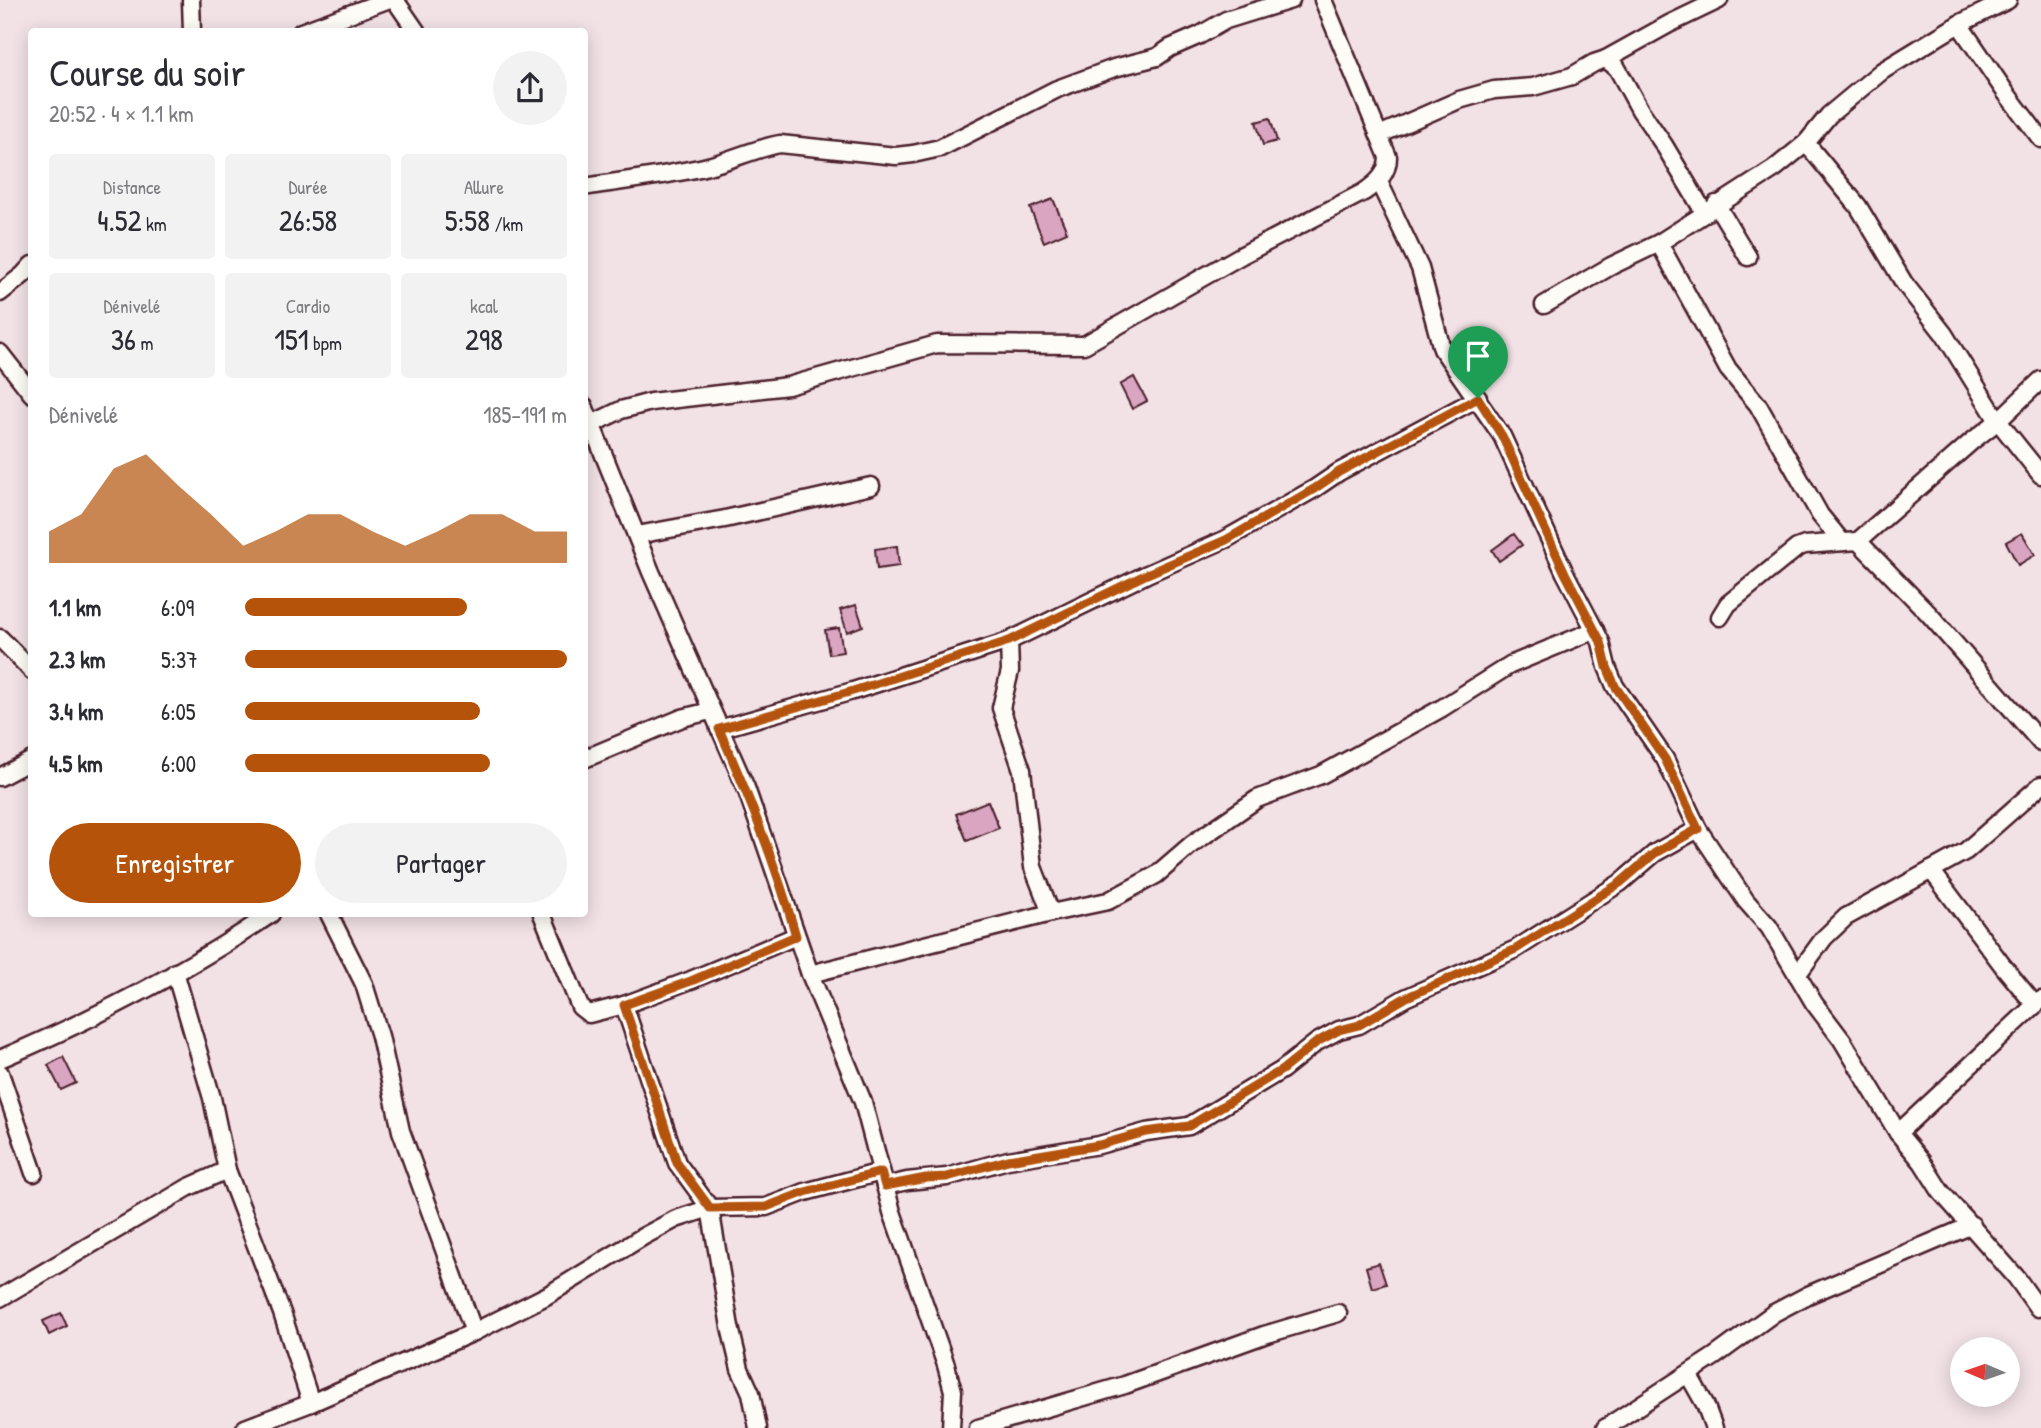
<!DOCTYPE html>
<html lang="fr">
<head>
<meta charset="utf-8">
<style>
	body { margin:0; font-family:"Patrick Hand",sans-serif; background:#f2f2f3; color:#2b2b33; height:100vh; display:flex; flex-direction:column; font-size:26px; white-space:nowrap }
	* { box-sizing:border-box; margin:0 }
	p { font-size:23px; color:#7c7c81 }
	.icon { flex:none; width:38px; height:38px; fill:none; stroke:currentColor; stroke-width:2; stroke-linecap:round; stroke-linejoin:round }
	.map { position:relative; flex:1; overflow:hidden }
	.sheet { position:absolute; left:28px; top:28px; width:560px; height:889px; display:flex; flex-direction:column; background:#fff; border-radius:7px; box-shadow:0 4px 18px #0003 }
	.sheet>* { flex:none }
	.needle { width:46px; rotate:272deg }
	.controls { position:absolute; left:1950px; top:1337px; display:grid; gap:14px }
	.controls a { display:grid; place-items:center; width:70px; height:70px; border-radius:50%; background:#fff; box-shadow:0 4px 18px #0003; font-size:35px }
	.pin { position:absolute; display:grid; place-items:center; width:60px; height:60px; color:#fff; margin:-72px -30px; border-radius:50% 50% 50% 0; rotate:-45deg; box-shadow:0 0 7px #0007 }
	.pin .icon { rotate:45deg }
	.round { display:grid; place-items:center; flex:none; width:74px; height:74px; border-radius:37px; background:#f2f2f3 }
	.summary { display:flex; align-items:center; justify-content:space-between; height:119px; padding:0 21px }
	h1 { font-size:38px; font-weight:600; line-height:52px }
	.stats { display:grid; grid-template-columns:repeat(3,1fr); gap:10px; height:119px; padding:7px 21px }
	.stats div { display:grid; align-content:center; border-radius:7px; background:#f2f2f3; text-align:center }
	.stats b { font-size:30px; font-weight:600 }
	.stats small { font-size:19px; font-weight:400 }
	.stats p { font-size:19px }
	.chart { height:196px; padding:14px 21px }
	.chart p { display:flex; justify-content:space-between }
	.chart svg { width:100%; height:126px; margin-top:7px; fill:#b45309; opacity:.7 }
	.action { display:flex; gap:14px; margin-top:auto; padding:14px 21px }
	.action a { flex:1; height:80px; border-radius:42px; background:#b45309; color:#fff; font-size:28px; font-weight:600; line-height:80px; text-align:center }
	.action a+a { background:#f2f2f3; color:#2b2b33 }
	ul { padding:0 21px; list-style:none; font-size:23px }
	li { display:grid; grid-template-columns:112px 84px 1fr; align-items:center; height:52px }
	li i { height:18px; border-radius:9px; background:#b45309 }
	.map>svg:first-child { display:block }
	.building { fill:#d9a5c0; stroke:#4a1f2b; stroke-width:2 }
	.lines { fill:none; stroke-linecap:round; stroke-linejoin:round }
	.minor-casing { stroke:#4a1f2b; stroke-width:21 }
	.minor { stroke:#fdfcf7; stroke-width:16 }
	.route-casing { stroke:#fff; stroke-width:14 }
	.route { stroke:#b45309; stroke-width:9 }
</style>
</head>
<body>
<div class="map">
<svg width="2041" height="1428" viewBox="0 0 2041 1428">
	<rect width="100%" height="100%" fill="#f2e2e6"/>
	<filter id="ink" filterUnits="userSpaceOnUse"><feTurbulence type="fractalNoise" baseFrequency=".0143" numOctaves="2"/><feDisplacementMap in="SourceGraphic" scale="14" xChannelSelector="R" yChannelSelector="G"/><feConvolveMatrix kernelMatrix="1 2 1 2 8 2 1 2 1" color-interpolation-filters="sRGB"/></filter>
	<g filter="url(#ink)">
		<!-- building -->
		<g class="building">
			<path d="M1270,118L1277,141L1263,145L1256,122Z"/>
			<path d="M1053,199L1067,232L1044,242L1030,208Z"/>
			<path d="M1134,377L1147,401L1132,409L1120,385Z"/>
			<path d="M2022,533L2035,555L2018,565L2006,542Z"/>
			<path d="M1514,534L1522,545L1499,561L1492,550Z"/>
			<path d="M897,546L899,566L877,569L875,549Z"/>
			<path d="M856,605L863,626L847,632L840,610Z"/>
			<path d="M839,628L843,652L829,654L825,630Z"/>
			<path d="M988,801L999,828L967,841L956,814Z"/>
			<path d="M63,1057L76,1083L61,1090L48,1065Z"/>
			<path d="M1379,1263L1386,1284L1372,1288L1366,1267Z"/>
			<path d="M61,1313L67,1326L49,1335L43,1321Z"/>
		</g>
		<g class="lines">
			<defs>
				<g id="minor">
					<path d="M191,0L192,32"/>
					<path d="M395,0L417,32"/>
					<path d="M1959,24L2006,93L2041,139"/>
					<path d="M301,32L387,0"/>
					<path d="M1606,59L1669,24L1719,0"/>
					<path d="M1379,135L1459,100L1494,90L1533,87L1572,76L1594,63L1606,59L1617,68L1640,110L1664,145L1704,212"/>
					<path d="M1806,143L1858,206L1904,283L1944,334L1998,421L2041,475"/>
					<path d="M1379,182L1420,268L1442,349L1502,436L1565,573L1601,642L1607,667L1615,686L1665,759L1698,829"/>
					<path d="M584,187C625,180 667,176 708,166C732,160 756,148 780,144L896,156L913,154L940,148L1057,89L1114,68L1157,57L1170,48L1200,35L1226,20L1291,0"/>
					<path d="M1716,204L1748,257"/>
					<path d="M1659,243L1728,369L1758,405L1820,515L1842,542"/>
					<path d="M0,293L23,275L32,265"/>
					<path d="M1544,305L1611,266L1659,243L1774,169L1806,143L1829,115L1882,71L1959,24L2008,0"/>
					<path d="M0,353L32,394"/>
					<path d="M584,406L651,572L746,788L810,974L863,1102L892,1212L946,1365L953,1391L951,1428"/>
					<path d="M592,424L621,410L651,402L788,386L937,344L1084,345L1242,255L1364,192C1377,183 1388,174 1388,157L1323,0"/>
					<path d="M637,535L725,519L871,486"/>
					<path d="M1858,541L1929,614L2041,743"/>
					<path d="M1720,617L1728,604L1797,548L1805,545L1858,541L1971,442L1998,421L2041,380"/>
					<path d="M0,638L32,671"/>
					<path d="M1009,641L1010,671L1001,708L1022,770L1033,867L1051,913"/>
					<path d="M719,729L853,691L1009,641L1147,574L1226,539L1314,489L1339,472L1478,398"/>
					<path d="M584,759L682,718L710,711"/>
					<path d="M0,777L32,760"/>
					<path d="M1931,870L2003,966L2035,1005L2041,1000"/>
					<path d="M329,914L364,984L380,1036L401,1131L474,1332"/>
					<path d="M542,914L580,1007L589,1014L624,1005L691,980L796,936"/>
					<path d="M175,972L212,1098L227,1170L282,1313L311,1403"/>
					<path d="M810,974L1051,913L1108,901L1156,875L1192,844L1257,799L1321,775L1442,708L1510,665L1595,630"/>
					<path d="M1797,975L1824,938L1846,917L1966,851L2041,785"/>
					<path d="M624,1005L677,1163L710,1208L730,1327L740,1369L751,1393L758,1428"/>
					<path d="M0,1059C94,1019 187,971 271,914"/>
					<path d="M0,1073L34,1173"/>
					<path d="M1898,1133L2035,1005"/>
					<path d="M885,1186L907,1181L947,1177L1008,1160L1099,1145L1146,1132L1189,1126L1282,1070L1317,1042L1339,1030L1359,1025L1405,998L1516,949L1620,883L1655,853L1698,829L1746,901L1769,927L1814,1003L1842,1040L1898,1133L1922,1162L1941,1192L2016,1277L2038,1308L2041,1305"/>
					<path d="M0,1298L189,1187L227,1170"/>
					<path d="M1688,1374L1705,1404L1714,1428"/>
					<path d="M245,1428L311,1403L474,1332L546,1296L644,1236L676,1219L710,1208L766,1207L805,1192L881,1172"/>
					<path d="M978,1428L1125,1385L1264,1335L1338,1313"/>
					<path d="M1605,1428L1715,1356L1774,1313L1808,1295L1972,1225"/>
				</g>
			</defs>
			<!-- minor casing -->
			<use href="#minor" class="minor-casing"/>
			<!-- minor -->
			<use href="#minor" class="minor"/>
		</g>
	</g>
	<g class="lines" filter="url(#ink)">
		<defs>
			<path id="route" d="M1478,398L1502,436L1565,573L1601,642L1607,667L1615,686L1665,759L1698,829L1655,853L1620,883L1516,949L1405,998L1359,1025L1339,1030L1317,1042L1282,1070L1189,1126L1146,1132L1099,1145L1008,1160L947,1177L926,1178L885,1186L881,1172L805,1192L766,1207L710,1208L677,1163L624,1005L691,981L796,936C776,864 749,796 719,729L853,691L1009,641L1147,574L1226,540L1314,489L1339,472Z"/>
		</defs>
		<!-- route casing -->
		<use href="#route" class="route-casing"/>
		<!-- route -->
		<use href="#route" class="route"/>
	</g>
</svg>
<div class="controls">
<a><svg class="needle" viewBox="-14 -14 28 28"><path d="M0-13l5 13h-10z" fill="#e53935"/><path d="M0 13l5-13h-10z" fill="#7c7c81"/></svg></a>
</div>
<div class="pin" style="left:1478px;top:398px;background:#1e9e55"><svg class="icon" aria-label="arrive" viewBox="0 0 24 24"><path d="M6 21V4h12l-3 4 3 4H6"/></svg></div>
<section class="sheet">
<div class="summary"><div><h1>Course du soir</h1><p>20:52 · 4 × 1.1 km</p></div><a class="round"><svg class="icon" aria-label="share" viewBox="0 0 24 24"><path d="M12 15V3M7 8l5-5 5 5M5 13v7h14v-7"/></svg></a></div>
<div class="stats">
<div><p>Distance</p><b>4.52<small> km</small></b></div>
<div><p>Durée</p><b>26:58</b></div>
<div><p>Allure</p><b>5:58<small> /km</small></b></div>
</div>
<div class="stats">
<div><p>Dénivelé</p><b>36<small> m</small></b></div>
<div><p>Cardio</p><b>151<small> bpm</small></b></div>
<div><p>kcal</p><b>298</b></div>
</div>
<div class="chart"><p><span>Dénivelé</span>185–191 m</p>
<svg viewBox="0 0 160 44" preserveAspectRatio="none"><path d="M0 44V33L10 27L20 11L30 6L40 17L50 27L60 38L70 33L80 27L90 27L100 33L110 38L120 33L130 27L140 27L150 33L160 33V44z"/></svg>
</div>
<ul>
<li><b>1.1 km</b>6:09<i style="width:69%"></i></li>
<li><b>2.3 km</b>5:37<i style="width:100%"></i></li>
<li><b>3.4 km</b>6:05<i style="width:73%"></i></li>
<li><b>4.5 km</b>6:00<i style="width:76%"></i></li>
</ul>
<div class="action"><a>Enregistrer</a><a>Partager</a></div>
</section>
</div>
</body>
</html>
